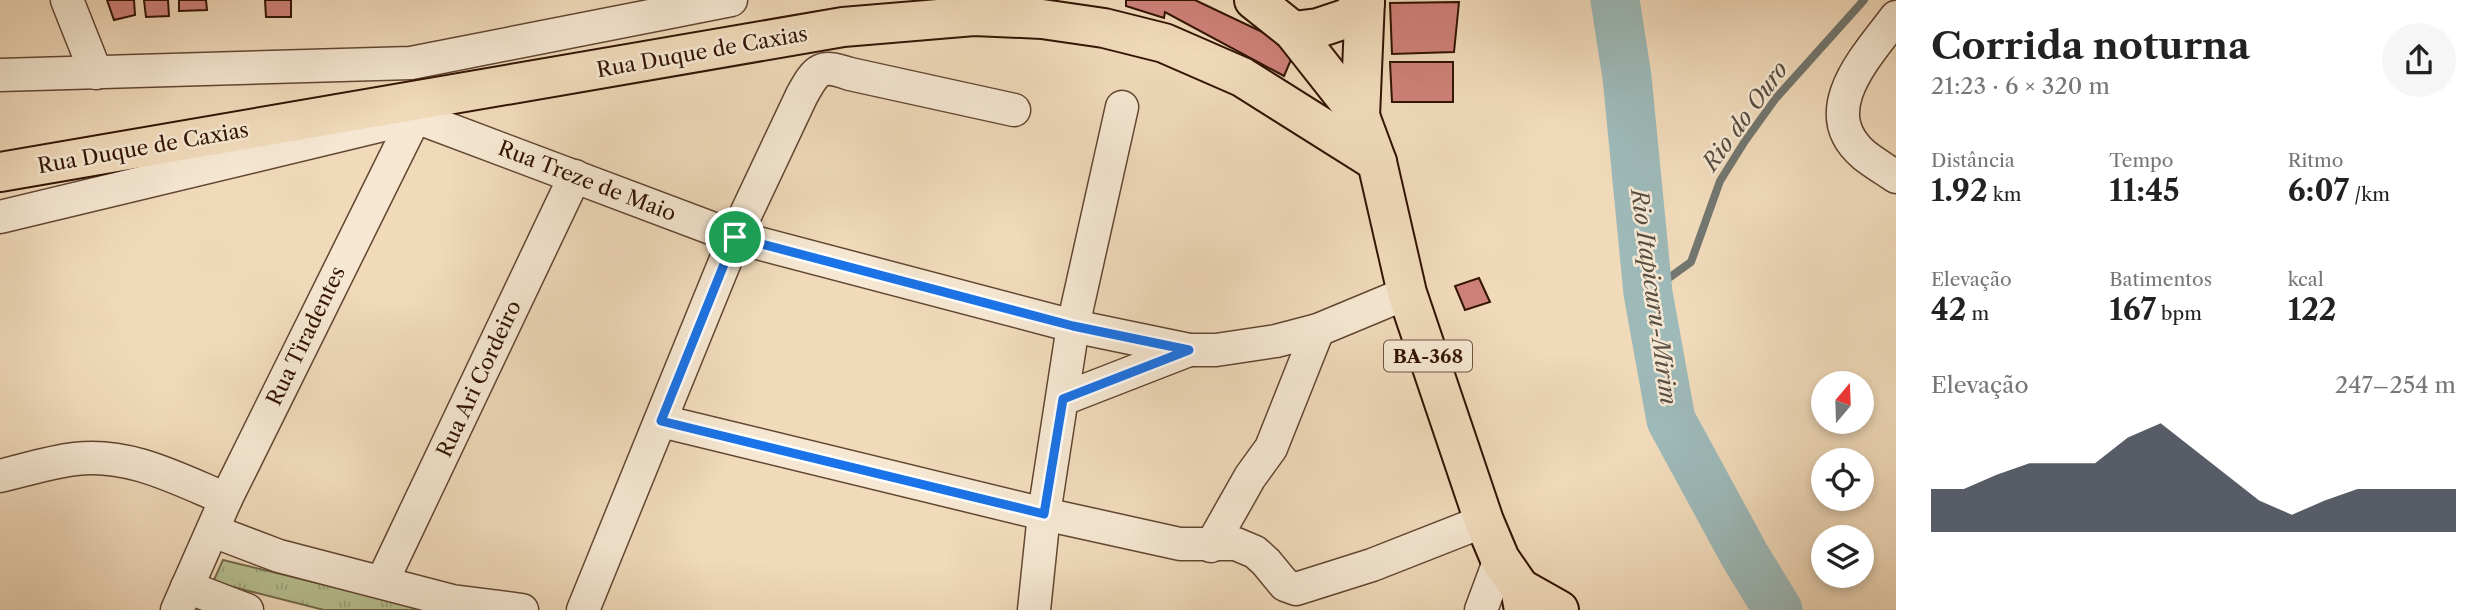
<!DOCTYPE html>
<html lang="pt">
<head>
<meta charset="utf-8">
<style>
	body { margin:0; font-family:"Libre Caslon Text",serif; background:#f6f6f6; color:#222; height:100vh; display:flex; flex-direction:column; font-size:26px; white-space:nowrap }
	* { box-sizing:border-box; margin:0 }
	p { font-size:23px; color:#767676 }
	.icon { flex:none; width:38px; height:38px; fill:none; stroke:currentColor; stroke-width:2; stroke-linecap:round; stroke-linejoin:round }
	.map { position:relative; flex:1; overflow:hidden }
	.drawer { display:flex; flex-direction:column; background:#fff; width:595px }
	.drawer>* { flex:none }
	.needle { width:46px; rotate:19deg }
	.controls { position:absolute; left:1811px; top:371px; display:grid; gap:14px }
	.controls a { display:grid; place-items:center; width:63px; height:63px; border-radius:50%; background:#fff; box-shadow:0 4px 10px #0003; font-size:35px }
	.pin { position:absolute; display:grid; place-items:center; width:60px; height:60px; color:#fff; margin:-30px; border:4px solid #fff; border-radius:50%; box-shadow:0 2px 7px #0007 }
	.round { display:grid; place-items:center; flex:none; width:74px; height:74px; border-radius:37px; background:#f6f6f6 }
	.head { display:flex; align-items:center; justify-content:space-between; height:119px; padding:0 35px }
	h1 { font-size:38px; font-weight:800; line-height:52px }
	.figures { display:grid; grid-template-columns:repeat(3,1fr); gap:10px; height:119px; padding:7px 35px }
	.figures div { display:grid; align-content:center }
	.figures b { font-size:30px; font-weight:800 }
	.figures small { font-size:19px; font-weight:400 }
	.figures p { font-size:19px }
	.chart { height:196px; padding:14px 35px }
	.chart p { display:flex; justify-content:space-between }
	.chart svg { width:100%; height:126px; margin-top:7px; fill:#111827; opacity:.7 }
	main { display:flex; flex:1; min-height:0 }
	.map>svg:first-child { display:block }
	.park { fill:url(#park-tufts); stroke:#756a4a; stroke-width:2 }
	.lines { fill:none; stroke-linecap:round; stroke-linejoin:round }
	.stream { stroke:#737770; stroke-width:8 }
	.river { stroke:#9db9b8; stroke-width:49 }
	.building { fill:#ce8179; stroke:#331403; stroke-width:2 }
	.minor-casing { stroke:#624631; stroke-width:35 }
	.major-casing { stroke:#331403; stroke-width:42 }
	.minor { stroke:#f5e7d2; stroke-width:32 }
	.major { stroke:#f0daba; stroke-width:38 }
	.route-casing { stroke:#fff; stroke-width:14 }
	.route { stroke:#1a73e8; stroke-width:9 }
	.labels { text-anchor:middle; stroke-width:5; stroke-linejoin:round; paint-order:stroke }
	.shield { fill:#f5e7d2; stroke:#6d5341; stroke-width:2 }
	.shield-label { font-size:19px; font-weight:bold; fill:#331403 }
	.street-label { font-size:21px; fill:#331403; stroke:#f5e7d2 }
	.water-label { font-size:23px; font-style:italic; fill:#584e42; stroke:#f5e7d2 }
</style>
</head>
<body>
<main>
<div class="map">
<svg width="1896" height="610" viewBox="0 0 1896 610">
	<defs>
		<pattern id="park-tufts" width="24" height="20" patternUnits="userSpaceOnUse" patternTransform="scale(1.75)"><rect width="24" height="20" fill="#b7c091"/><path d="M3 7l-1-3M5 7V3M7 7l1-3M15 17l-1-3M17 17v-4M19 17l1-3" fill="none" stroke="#9ea47b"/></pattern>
	</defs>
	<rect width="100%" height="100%" fill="#f0daba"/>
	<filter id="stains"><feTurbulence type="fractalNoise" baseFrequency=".00286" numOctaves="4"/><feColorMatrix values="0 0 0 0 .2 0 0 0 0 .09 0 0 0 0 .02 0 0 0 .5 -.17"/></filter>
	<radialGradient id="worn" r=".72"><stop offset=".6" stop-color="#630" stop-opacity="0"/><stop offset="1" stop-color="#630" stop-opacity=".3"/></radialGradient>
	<!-- park -->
	<path class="park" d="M223,560L354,592L457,610H324L213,582Z"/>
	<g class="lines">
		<!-- stream -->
		<path class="stream" d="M1648,293L1691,262L1720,181L1745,141L1776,98L1864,0"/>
		<!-- river -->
		<path class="river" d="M1615,0L1627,77L1648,293L1671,420L1745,556L1778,610"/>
	</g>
	<!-- building -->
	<g class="building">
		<path d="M107,0H134L135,15L114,20Z"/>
		<path d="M144,0H168L169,16L146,17Z"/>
		<path d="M179,0H206L207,10L179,11Z"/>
		<path d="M265,0H291V17H266Z"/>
		<path d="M1126,0H1195L1296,48L1284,76L1165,12L1164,18L1126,6Z"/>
		<path d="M1459,2L1454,52L1392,54L1390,3Z"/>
		<path d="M1390,62H1453V102H1392Z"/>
		<path d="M1479,278L1490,302L1465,310L1455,286Z"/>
	</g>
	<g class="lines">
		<defs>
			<g id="minor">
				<path d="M67,0L96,73"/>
				<path d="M1896,17C1867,56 1813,111 1864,155C1874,163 1886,170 1896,177"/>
				<path d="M0,75L411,63L731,0"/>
				<path d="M0,217L416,117L735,237L1073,326L1189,350H1216L1276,341L1318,330L1407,293"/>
				<path d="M1063,399L1189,350"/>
				<path d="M661,421L1044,514L1180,544H1236L1255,552L1266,562L1285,585L1296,589L1372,565L1484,521"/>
				<path d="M0,476C25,470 50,462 75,459C129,452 178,479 226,499"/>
				<path d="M213,531L279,556L452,601L522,610"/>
				<path d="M1211,546L1250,477L1271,448L1318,330"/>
				<path d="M382,582L575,176"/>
				<path d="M187,587L247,610"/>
				<path d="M177,610L226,499L421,105"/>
				<path d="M583,610L735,237L802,95C817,68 821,64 850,74L1014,110"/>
				<path d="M1034,610L1044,514L1073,326L1122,107"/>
				<path d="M1481,610L1500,559"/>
			</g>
			<g id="major">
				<path d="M1254,0L1293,31L1360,116L1377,162L1407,293L1484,521L1500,559L1520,588L1524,610"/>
				<path d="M1293,31L1318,28L1348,18L1365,3"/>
				<path d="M1360,116L1365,0"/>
				<path d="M0,172L843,27L974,16L1042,19L1104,28L1164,43L1242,77L1377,162"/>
				<path d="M1520,588L1559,610"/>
			</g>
		</defs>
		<!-- minor casing -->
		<use href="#minor" class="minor-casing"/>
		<!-- major casing -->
		<use href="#major" class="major-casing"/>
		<!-- minor -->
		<use href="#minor" class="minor"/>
		<!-- major -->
		<use href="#major" class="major"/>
	</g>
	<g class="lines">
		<defs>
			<path id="route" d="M735,237L1073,326L1189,350L1063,399L1044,514L661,421Z"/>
		</defs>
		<!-- route casing -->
		<use href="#route" class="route-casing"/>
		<!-- route -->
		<use href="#route" class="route"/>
	</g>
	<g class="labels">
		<!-- shield labels -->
		<rect class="shield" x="1384" y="340.5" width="88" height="31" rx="5"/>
		<g class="shield-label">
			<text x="1428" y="363">BA-368</text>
		</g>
		<!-- street labels -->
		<g class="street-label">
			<text transform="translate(702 52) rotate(-10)" y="7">Rua Duque de Caxias</text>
			<text transform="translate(143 148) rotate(-10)" y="7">Rua Duque de Caxias</text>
			<text transform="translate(587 181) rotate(21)" y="7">Rua Treze de Maio</text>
			<text transform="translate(306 336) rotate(-64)" y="7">Rua Tiradentes</text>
			<text transform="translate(479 379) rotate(-65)" y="7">Rua Ari Cordeiro</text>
		</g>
		<!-- water labels -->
		<g class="water-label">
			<text transform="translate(1745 116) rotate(-54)" y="8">Rio do Ouro</text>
			<text transform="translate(1654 297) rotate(82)" y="8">Rio Itapicuru-Mirim</text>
		</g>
	</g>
	<rect width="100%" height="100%" filter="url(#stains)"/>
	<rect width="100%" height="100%" fill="url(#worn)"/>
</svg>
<div class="controls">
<a><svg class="needle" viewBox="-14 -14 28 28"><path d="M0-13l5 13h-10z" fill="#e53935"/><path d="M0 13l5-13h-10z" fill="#767676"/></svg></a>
<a><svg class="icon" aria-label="locate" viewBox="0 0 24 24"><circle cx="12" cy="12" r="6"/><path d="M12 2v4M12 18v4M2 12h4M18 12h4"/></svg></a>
<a><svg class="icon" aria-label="layers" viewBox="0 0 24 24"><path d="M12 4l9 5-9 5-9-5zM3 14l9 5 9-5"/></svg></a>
</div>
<div class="pin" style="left:735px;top:237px;background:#1e9e55"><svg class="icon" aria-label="arrive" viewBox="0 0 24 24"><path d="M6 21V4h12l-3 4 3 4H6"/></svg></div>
</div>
<section class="drawer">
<div class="head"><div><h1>Corrida noturna</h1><p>21:23 · 6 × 320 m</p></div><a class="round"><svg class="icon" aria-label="share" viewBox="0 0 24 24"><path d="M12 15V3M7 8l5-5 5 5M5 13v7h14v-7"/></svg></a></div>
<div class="figures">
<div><p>Distância</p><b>1.92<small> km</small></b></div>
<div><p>Tempo</p><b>11:45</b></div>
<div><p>Ritmo</p><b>6:07<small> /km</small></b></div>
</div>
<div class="figures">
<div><p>Elevação</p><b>42<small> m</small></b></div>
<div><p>Batimentos</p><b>167<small> bpm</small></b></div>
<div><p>kcal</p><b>122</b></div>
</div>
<div class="chart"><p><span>Elevação</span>247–254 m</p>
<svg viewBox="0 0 160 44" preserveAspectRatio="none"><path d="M0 44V29L10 29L20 24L30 20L40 20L50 20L60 11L70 6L80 15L90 24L100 33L110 38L120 33L130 29L140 29L150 29L160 29V44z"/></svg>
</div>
</section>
</main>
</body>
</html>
